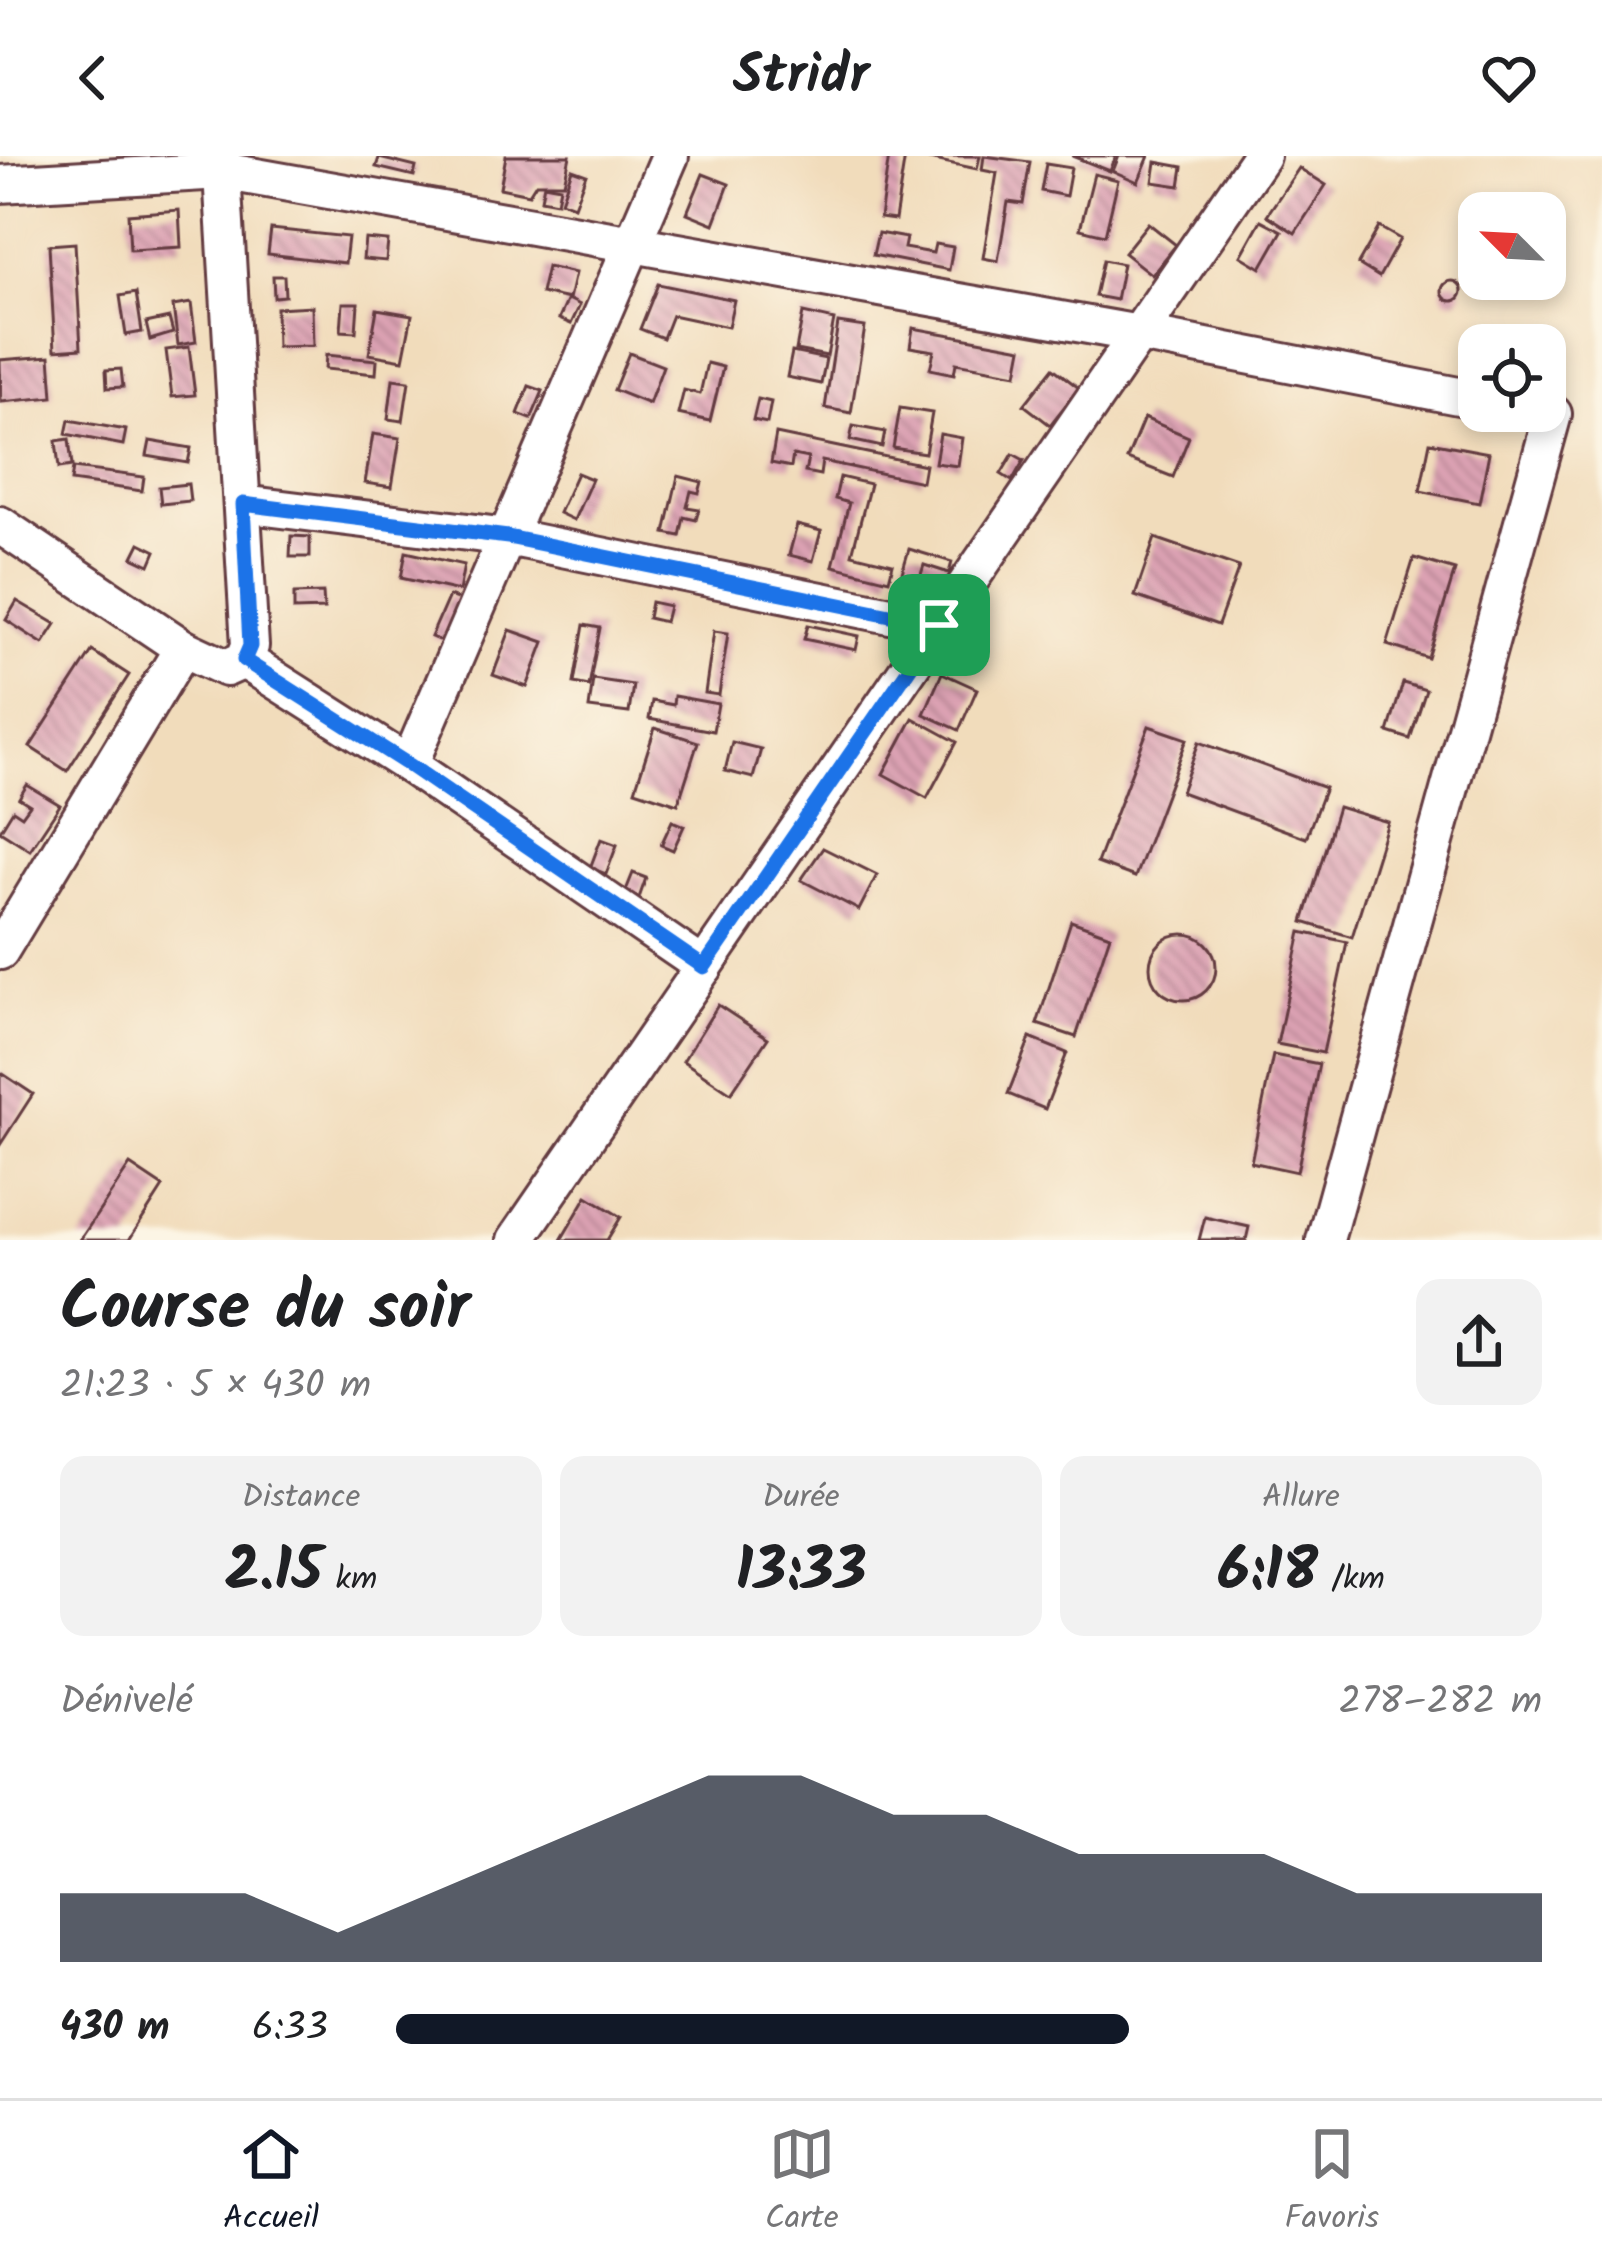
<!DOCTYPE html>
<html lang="fr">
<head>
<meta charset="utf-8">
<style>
	body { margin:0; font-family:Kalam,sans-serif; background:#f2f2f2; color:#202124; height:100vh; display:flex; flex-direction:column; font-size:45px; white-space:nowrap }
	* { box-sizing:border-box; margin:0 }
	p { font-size:39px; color:#757577 }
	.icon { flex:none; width:66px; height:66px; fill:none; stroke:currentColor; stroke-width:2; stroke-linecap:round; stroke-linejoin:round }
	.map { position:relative; height:1084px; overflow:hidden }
	.sheet { display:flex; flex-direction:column; background:#fff; flex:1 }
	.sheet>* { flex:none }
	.needle { width:78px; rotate:294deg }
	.fabs { position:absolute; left:1458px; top:36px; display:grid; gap:24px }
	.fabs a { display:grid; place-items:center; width:108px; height:108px; border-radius:24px; background:#fff; box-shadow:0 6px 18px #0003; font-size:60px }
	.pin { position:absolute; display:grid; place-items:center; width:102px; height:102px; color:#fff; margin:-51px; border-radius:24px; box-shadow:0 6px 18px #0006 }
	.round { display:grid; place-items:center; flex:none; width:126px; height:126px; border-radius:24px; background:#f2f2f2 }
	.head { display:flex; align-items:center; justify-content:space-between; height:204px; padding:0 60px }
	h1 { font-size:66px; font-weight:600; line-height:90px }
	.metrics { display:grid; grid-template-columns:repeat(3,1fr); gap:18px; height:204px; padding:12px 60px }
	.metrics div { display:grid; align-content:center; border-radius:24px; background:#f2f2f2; text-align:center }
	.metrics b { font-size:60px; font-weight:600 }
	.metrics small { font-size:33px; font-weight:400 }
	.metrics p { font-size:33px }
	.chart { height:336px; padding:24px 60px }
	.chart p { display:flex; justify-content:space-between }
	.chart svg { width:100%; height:216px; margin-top:12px; fill:#111827; opacity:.7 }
	ul { padding:0 60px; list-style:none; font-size:39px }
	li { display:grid; grid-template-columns:192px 144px 1fr; align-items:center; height:90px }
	li i { height:30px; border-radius:15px; background:#111827 }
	header { display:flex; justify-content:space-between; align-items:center; height:156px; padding:0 60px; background:#fff; font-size:54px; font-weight:600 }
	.tabs { display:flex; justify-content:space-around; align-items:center; height:168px; border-top:3px solid #e0e0e0; background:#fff; font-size:33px; color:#757577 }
	.tabs a { display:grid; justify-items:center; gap:6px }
	.tabs .current { color:#111827 }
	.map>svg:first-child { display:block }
	.building { fill:url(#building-back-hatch) }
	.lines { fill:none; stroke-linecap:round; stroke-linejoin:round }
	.minor-casing { stroke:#633b41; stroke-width:42 }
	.minor { stroke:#fff; stroke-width:36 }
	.route-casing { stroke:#fff; stroke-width:24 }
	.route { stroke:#1a73e8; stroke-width:15 }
</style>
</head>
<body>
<header><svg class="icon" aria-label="back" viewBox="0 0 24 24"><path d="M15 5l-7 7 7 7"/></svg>Stridr<svg class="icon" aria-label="heart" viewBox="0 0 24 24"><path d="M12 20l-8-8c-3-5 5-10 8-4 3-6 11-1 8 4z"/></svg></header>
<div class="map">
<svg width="1602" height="1084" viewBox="0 0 1602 1084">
	<defs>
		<pattern id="building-back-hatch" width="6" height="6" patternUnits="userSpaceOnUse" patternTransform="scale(3)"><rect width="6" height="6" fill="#dca2b3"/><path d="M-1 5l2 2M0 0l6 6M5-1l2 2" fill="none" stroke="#b48392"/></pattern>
	</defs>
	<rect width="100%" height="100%" fill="#fcf5e5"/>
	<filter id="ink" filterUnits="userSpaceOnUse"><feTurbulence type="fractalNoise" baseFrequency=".00833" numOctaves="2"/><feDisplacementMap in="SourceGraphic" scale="24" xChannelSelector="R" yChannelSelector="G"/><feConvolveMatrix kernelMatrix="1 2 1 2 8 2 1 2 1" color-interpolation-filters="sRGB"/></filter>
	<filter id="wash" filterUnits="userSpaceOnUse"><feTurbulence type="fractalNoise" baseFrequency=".004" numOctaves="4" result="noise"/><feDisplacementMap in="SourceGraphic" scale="48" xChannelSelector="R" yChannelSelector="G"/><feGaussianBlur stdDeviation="2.7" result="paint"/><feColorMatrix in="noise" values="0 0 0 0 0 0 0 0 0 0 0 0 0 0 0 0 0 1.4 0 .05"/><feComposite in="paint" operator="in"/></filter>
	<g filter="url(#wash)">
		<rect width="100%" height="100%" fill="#f1dcbb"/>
		<g id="blocks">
			<!-- building -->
			<g class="building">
				<path d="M506,0H570L564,27H536L529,38L500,32Z"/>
				<path d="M889,0H905L895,64L880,62Z"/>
				<path d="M915,0H980L977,13Z"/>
				<path d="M984,0L1030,6L1023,48L1008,46L998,105L983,102L997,17L982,14Z"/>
				<path d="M1072,0H1116L1110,15Z"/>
				<path d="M1119,0H1149L1138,26L1113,15Z"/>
				<path d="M379,2L416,11L414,20L376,11Z"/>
				<path d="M1156,6L1183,11L1180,30L1153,26Z"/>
				<path d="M1046,8L1071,12L1066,40L1041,35Z"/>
				<path d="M1299,12L1326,29L1295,77L1267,59Z"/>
				<path d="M572,13L586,18L574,50L561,45Z"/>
				<path d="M703,18L729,28L714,68L687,57Z"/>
				<path d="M1094,18L1118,24L1105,79L1080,73Z"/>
				<path d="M544,28L560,31L557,46L541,43Z"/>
				<path d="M179,54L181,91L130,94L128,58Z"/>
				<path d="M1261,64L1282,75L1261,112L1241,100Z"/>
				<path d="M1148,67L1176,89L1152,119L1124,97Z"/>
				<path d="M1379,71L1400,83L1379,121L1358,108Z"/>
				<path d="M271,73L348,81L345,107L268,98Z"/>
				<path d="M878,77L906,82L904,92L933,97L935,88L953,91L949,114L873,99Z"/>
				<path d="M365,83L388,85L386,105L363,103Z"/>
				<path d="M75,87L81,192L55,194L49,89Z"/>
				<path d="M1103,104L1123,108L1116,144L1095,140Z"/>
				<path d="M547,111L575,117L569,143L541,137Z"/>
				<path d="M273,120H284L285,140L274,141Z"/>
				<circle cx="1452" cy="135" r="10"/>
				<path d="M658,128L734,144L728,171L672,159L663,182L640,173Z"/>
				<path d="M136,137L142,176L126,179L120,140Z"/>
				<path d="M568,143L580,149L571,168L559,163Z"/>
				<path d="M191,147L196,186L178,189L173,150Z"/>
				<path d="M343,147H358L356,176L341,175Z"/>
				<path d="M312,150L313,190L277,191L276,152Z"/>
				<path d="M377,153L412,159L403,204L369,198Z"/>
				<path d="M803,157L834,164L827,200L796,194Z"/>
				<path d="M169,162L173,177L150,184L146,167Z"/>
				<path d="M838,167L865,171L851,257L825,252Z"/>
				<path d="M913,172L1022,192L1017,218L956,207L954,218L930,213L934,195L910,191Z"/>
				<path d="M189,191L195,239L172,241L166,194Z"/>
				<path d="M792,196L826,203L821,228L787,221Z"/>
				<path d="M629,197L663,210L649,248L614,234Z"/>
				<path d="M326,199L377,204L376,218L325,213Z"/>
				<path d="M50,200L53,241L1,246L0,204Z"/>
				<path d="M707,207L723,211L710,265L678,258L684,234L700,238Z"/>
				<path d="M1053,212L1079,232L1050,269L1024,249Z"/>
				<path d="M121,213L123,231L107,232L106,214Z"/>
				<path d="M393,223L409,225L403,265L388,263Z"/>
				<path d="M529,230L543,235L531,263L518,258Z"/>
				<path d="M758,243L771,246L767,267L753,264Z"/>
				<path d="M900,252L932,257L925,297L893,292Z"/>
				<path d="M1144,262L1189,281L1173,321L1127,303Z"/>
				<path d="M69,264L126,274L123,289L66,278Z"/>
				<path d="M853,270L885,276L882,291L850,284Z"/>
				<path d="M373,278L400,282L392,331L365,327Z"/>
				<path d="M776,278L925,309L922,326L822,305L820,319L805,316L808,302L793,299L791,311L771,307Z"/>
				<path d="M940,278L962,282L958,310L935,307Z"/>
				<path d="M69,283L72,310L59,312L56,285Z"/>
				<path d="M150,285L191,292L188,307L147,300Z"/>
				<path d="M1430,286L1489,297L1479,347L1420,335Z"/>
				<path d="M1013,298L1024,304L1012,325L1001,318Z"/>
				<path d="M73,312L144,321L142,335L71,325Z"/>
				<path d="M577,317L592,323L574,364L559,357Z"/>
				<path d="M678,320L702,326L699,337L691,335L687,351L699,353L696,364L684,361L680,380L665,377Z"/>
				<path d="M840,321L870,328L852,398L893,408L889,424L833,410L849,347L835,343Z"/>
				<path d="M188,328L190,345L161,348L159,331Z"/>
				<path d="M797,369L821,375L813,405L789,399Z"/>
				<path d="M291,380L310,381V401H290Z"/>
				<path d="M1155,382L1239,411L1218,469L1135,440Z"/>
				<path d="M140,387L156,395L150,409L133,401Z"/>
				<path d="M909,393L952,406L949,417L924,409L919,425L901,420Z"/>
				<path d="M406,396L464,409L459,435L401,422Z"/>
				<path d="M1414,402L1455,414L1428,502L1387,489Z"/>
				<path d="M323,437L324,453L294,454V438Z"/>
				<path d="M449,440L460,444L443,486L431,481Z"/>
				<path d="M17,445L56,468L43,488L6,464Z"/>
				<path d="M651,446L669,450L665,466L648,462Z"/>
				<path d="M584,469L600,472L589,530L574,527Z"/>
				<path d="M808,469L859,480L856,494L804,483Z"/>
				<path d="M510,474L544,486L527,531L493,519Z"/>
				<path d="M714,475L728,477L719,539L705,537Z"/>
				<path d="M92,495L129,519L67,615L30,591Z"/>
				<path d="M942,517L977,533L959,574L924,558Z"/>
				<path d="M593,523L633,529L629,557L589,552Z"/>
				<path d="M1403,527L1426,534L1410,583L1388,576Z"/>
				<path d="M674,540L718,548L713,575L649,563L652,545L673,549Z"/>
				<path d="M913,562L957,586L927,642L883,618Z"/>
				<path d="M1149,570L1187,583L1135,721L1097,707Z"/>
				<path d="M655,572L698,586L678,648L635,634Z"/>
				<path d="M732,586L761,593L753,622L725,615Z"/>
				<path d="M1199,586L1325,632L1306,682L1181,636Z"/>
				<path d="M27,629L60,649L30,694L0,675L13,654L22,660L30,649L19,642Z"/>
				<path d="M1338,651L1388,666L1352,781L1303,766Z"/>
				<path d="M672,665L684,670L673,694L661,689Z"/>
				<path d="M601,683L617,689L606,718L590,712Z"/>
				<path d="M823,692L877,719L859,754L801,724Z"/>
				<path d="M633,717L646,722L639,742L625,737Z"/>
				<path d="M1071,765L1110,779L1076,881L1037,868Z"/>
				<path d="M1301,776L1347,786L1323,897L1277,888Z"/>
				<circle cx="1183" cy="811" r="33"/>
				<path d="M718,849L768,882L731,937L683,905Z"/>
				<path d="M1030,882L1067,897L1045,953L1008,938Z"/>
				<path d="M1273,899L1319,908L1297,1016L1251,1006Z"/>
				<path d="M0,916L33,938L0,989Z"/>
				<path d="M130,1009L163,1031L129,1084H80Z"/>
				<path d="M587,1040L621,1061L607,1084H561Z"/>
				<path d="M1205,1061L1249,1071L1246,1084H1199Z"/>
			</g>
		</g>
	</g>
	<g filter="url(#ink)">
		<use href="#blocks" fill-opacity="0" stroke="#633b41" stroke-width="3"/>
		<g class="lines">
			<defs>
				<g id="minor">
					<path d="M0,28L222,15L1139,178L1479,244"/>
					<path d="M243,348L508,381L939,469"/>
					<path d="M0,369L183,492L226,512L244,504L250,490L221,0"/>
					<path d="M244,504L409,609L704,811"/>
					<path d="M409,609L670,0"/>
					<path d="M0,795L183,492"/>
					<path d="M516,1084L1261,0"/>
					<path d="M1325,1084L1553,258L1538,255"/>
				</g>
			</defs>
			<!-- minor casing -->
			<use href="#minor" class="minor-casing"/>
			<!-- minor -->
			<use href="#minor" class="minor"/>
		</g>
	</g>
	<g class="lines" filter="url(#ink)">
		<defs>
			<path id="route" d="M243,348L508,381L939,469L704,811L409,609L244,504L250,490Z"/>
		</defs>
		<!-- route casing -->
		<use href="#route" class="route-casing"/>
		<!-- route -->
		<use href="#route" class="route"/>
	</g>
</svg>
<div class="fabs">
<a><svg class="needle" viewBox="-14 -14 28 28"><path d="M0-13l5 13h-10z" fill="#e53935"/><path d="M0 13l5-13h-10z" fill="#757577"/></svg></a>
<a><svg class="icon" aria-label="locate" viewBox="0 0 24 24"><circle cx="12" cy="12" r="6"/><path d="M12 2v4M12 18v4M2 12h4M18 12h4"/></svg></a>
</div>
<div class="pin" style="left:939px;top:469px;background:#1e9e55"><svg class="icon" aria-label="arrive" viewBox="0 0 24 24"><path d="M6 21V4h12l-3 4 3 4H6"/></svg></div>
</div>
<section class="sheet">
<div class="head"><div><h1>Course du soir</h1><p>21:23 · 5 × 430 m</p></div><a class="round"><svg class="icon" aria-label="share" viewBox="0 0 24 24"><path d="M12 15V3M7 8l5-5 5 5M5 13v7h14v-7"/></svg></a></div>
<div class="metrics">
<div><p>Distance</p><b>2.15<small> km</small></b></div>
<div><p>Durée</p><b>13:33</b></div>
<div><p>Allure</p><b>6:18<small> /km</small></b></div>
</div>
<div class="chart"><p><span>Dénivelé</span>278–282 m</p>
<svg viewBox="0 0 160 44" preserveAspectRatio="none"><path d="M0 44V30L10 30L20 30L30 38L40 30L50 22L60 14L70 6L80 6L90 14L100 14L110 22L120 22L130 22L140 30L150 30L160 30V44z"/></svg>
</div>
<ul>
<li><b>430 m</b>6:33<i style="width:64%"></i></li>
</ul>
</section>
<nav class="tabs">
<a class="current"><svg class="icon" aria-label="home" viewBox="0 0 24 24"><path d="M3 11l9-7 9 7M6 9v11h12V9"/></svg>Accueil</a>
<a><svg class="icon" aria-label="map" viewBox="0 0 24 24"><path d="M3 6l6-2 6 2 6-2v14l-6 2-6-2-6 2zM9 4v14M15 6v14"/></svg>Carte</a>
<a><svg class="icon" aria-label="saved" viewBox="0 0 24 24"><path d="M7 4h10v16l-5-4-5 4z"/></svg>Favoris</a>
</nav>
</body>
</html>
